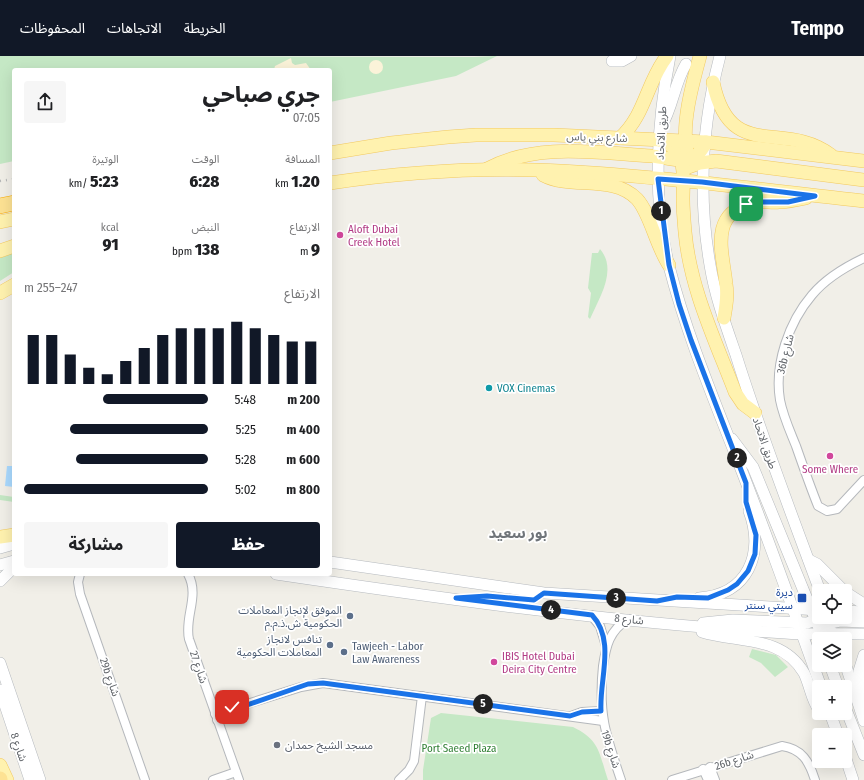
<!DOCTYPE html>
<html lang="ar">
<head>
<meta charset="utf-8">
<style>
	body { margin:0; font-family:"Fira Sans Condensed","Noto Sans Arabic",sans-serif; background:#f6f6f6; color:#202124; direction:rtl; height:100vh; display:flex; flex-direction:column; font-size:15px; white-space:nowrap }
	* { box-sizing:border-box; margin:0 }
	p { font-size:13px; color:#757577 }
	.icon { flex:none; width:22px; height:22px; fill:none; stroke:currentColor; stroke-width:2; stroke-linecap:round; stroke-linejoin:round }
	.map { position:relative; flex:1; overflow:hidden; direction:ltr }
	.side { position:absolute; left:12px; top:12px; width:320px; height:508px; display:flex; flex-direction:column; background:#fff; border-radius:4px; box-shadow:0 4px 16px #0002; direction:rtl }
	.side>* { flex:none }
	.controls { position:absolute; left:812px; top:528px; display:grid; gap:8px }
	.controls a { display:grid; place-items:center; width:40px; height:40px; border-radius:4px; background:#fff; box-shadow:0 4px 16px #0002; font-size:20px }
	.pin { position:absolute; display:grid; place-items:center; width:34px; height:34px; color:#fff; margin:-17px; border-radius:8px; box-shadow:0 2px 6px #0006 }
	.km { position:absolute; width:20px; height:20px; margin:-10px; border-radius:50%; background:#222; color:#fff; font-size:11px; line-height:20px; text-align:center }
	.round { display:grid; place-items:center; flex:none; width:42px; height:42px; border-radius:4px; background:#f6f6f6 }
	.overview { display:flex; align-items:center; justify-content:space-between; height:68px; padding:0 12px }
	h1 { font-size:22px; font-weight:800; line-height:30px }
	.metrics { display:grid; grid-template-columns:repeat(3,1fr); gap:6px; height:68px; padding:4px 12px }
	.metrics div { display:grid; align-content:center }
	.metrics b { font-size:17px; font-weight:800 }
	.metrics small { font-size:11px; font-weight:400 }
	.metrics p { font-size:11px }
	.chart { height:112px; padding:8px 12px }
	.chart p { display:flex; justify-content:space-between }
	.chart svg { width:100%; height:72px; margin-top:4px; stroke:#111827; stroke-width:6 }
	.primary-button { display:flex; gap:8px; margin-top:auto; padding:8px 12px }
	.primary-button a { flex:1; height:46px; border-radius:4px; background:#111827; color:#fff; font-size:16px; font-weight:800; line-height:46px; text-align:center }
	.primary-button a+a { background:#f6f6f6; color:#202124 }
	ul { padding:0 12px; list-style:none; font-size:13px }
	li { display:grid; grid-template-columns:64px 48px 1fr; align-items:center; height:30px }
	li i { height:10px; border-radius:5px; background:#111827 }
	header { display:flex; align-items:center; gap:24px; box-sizing:border-box; height:56px; padding:0 20px; background:#111827; color:#fff }
	header strong { font-size:19px }
	nav { display:flex; gap:22px; margin-inline-start:auto; font-size:14px }
	.map>svg:first-child { display:block }
	.green { fill:#c5e8c5 }
	.sand { fill:#fbf3d9 }
	.water { fill:#aadaff }
	.lines { fill:none; stroke-linecap:round; stroke-linejoin:round }
	.street-casing { stroke:#b5b8bc; stroke-width:10 }
	.secondary-casing { stroke:#b6babf; stroke-width:12 }
	.primary-casing { stroke:#f2c960; stroke-width:14 }
	.highway-casing { stroke:#f9ab00; stroke-width:16 }
	.street { stroke:#fff; stroke-width:8 }
	.secondary { stroke:#fff; stroke-width:11 }
	.primary { stroke:#fff2af; stroke-width:13 }
	.highway { stroke:#fde293; stroke-width:15 }
	.rail { stroke:#b6b7b8; stroke-width:2.5; stroke-dasharray:1 5; stroke-linecap:butt }
	.route-casing { stroke:#fff; stroke-width:8 }
	.route { stroke:#1a73e8; stroke-width:5 }
	.hotel-dot { fill:#d1479c; stroke:#fff; stroke-width:1.5 }
	.culture-dot { fill:#0f9aa8; stroke:#fff; stroke-width:1.5 }
	.transit-dot { fill:#1a4fb4; stroke:#fff; stroke-width:1.5 }
	.service-dot { fill:#5c6f8a; stroke:#fff; stroke-width:1.5 }
	.worship-dot { fill:#6b7280; stroke:#fff; stroke-width:1.5 }
	.labels { text-anchor:middle; stroke-width:3.5; stroke-linejoin:round; paint-order:stroke }
	.street-label { font-size:11px; fill:#5f6368; stroke:#fff }
	.hotel-label { font-size:11px; fill:#b23c85; stroke:#fff; text-anchor:start }
	.culture-label { font-size:11px; fill:#0d838f; stroke:#fff; text-anchor:start }
	.transit-label { font-size:11px; fill:#164399; stroke:#fff; text-anchor:end }
	.service-label { font-size:11px; fill:#4e5e75; stroke:#fff; text-anchor:end }
	.worship-label { font-size:11px; fill:#5b616d; stroke:#fff; text-anchor:start }
	.park-label { font-size:11px; fill:#348238; stroke:#fff }
	.district-label { font-size:15px; font-weight:bold; fill:#70757a; stroke:#fff }
</style>
</head>
<body>
<header>
<strong>Tempo</strong>
<nav><a>الخريطة</a><a>الاتجاهات</a><a>المحفوظات</a></nav>
</header>
<div class="map">
<svg width="864" height="724" viewBox="0 0 864 724">
	<rect width="100%" height="100%" fill="#f1efe8"/>
	<!-- green -->
	<g class="green">
		<path d="M0,0L474,1L497,0L456,20L330,46V14H14V105L0,108Z"/>
		<path d="M600,193C618,214 599,242 590,263L588,261L591,237L588,232L592,197H598Z"/>
		<path d="M14,196V216L0,225V200Z"/>
		<path d="M0,439L14,441V446L0,444Z"/>
		<path d="M752,593L776,599L788,611L775,621L761,607L749,601Z"/>
		<path d="M441,657L573,671C600,684 599,697 608,724H423V714L431,662Z"/>
	</g>
	<!-- sand -->
	<g class="sand">
		<path d="M291,2L292,7L295,9L306,7L311,14H274L275,10Z"/>
		<circle cx="376" cy="11" r="7"/>
	</g>
	<!-- water -->
	<path class="water" d="M7,410H14V431L5,430Z"/>
	<g class="lines">
		<defs>
			<g id="street">
				<path d="M864,202C845,211 826,222 812,239C789,266 774,308 780,344C783,360 790,375 796,390C803,410 810,430 818,450L827,455L837,453L864,424"/>
				<path d="M80,518L78,526L80,538L145,724"/>
				<path d="M188,518C200,540 184,561 189,583L239,724"/>
				<path d="M591,559L600,570L606,590"/>
				<path d="M215,658L301,631L323,627L603,665"/>
				<path d="M571,660L582,656L601,655"/>
				<path d="M217,664L234,657L244,650"/>
				<path d="M710,711L715,724"/>
				<path d="M703,713L708,724"/>
				<path d="M213,724L236,716"/>
				<path d="M399,724L409,714L414,705L422,640"/>
				<path d="M621,724C606,680 598,658 603,610C606,590 609,575 628,563"/>
				<path d="M672,724L782,690C802,693 809,705 815,724"/>
			</g>
			<g id="secondary">
				<path d="M670,0C657,66 652,144 669,210C687,280 715,346 741,413C769,485 795,558 821,631"/>
				<path d="M720,0C702,68 698,140 710,209C715,240 726,270 736,299C761,379 791,457 820,535"/>
				<path d="M612,5H622L631,0"/>
				<path d="M661,71C673,51 674,28 686,8"/>
				<path d="M732,383L753,411L814,560L821,568L834,578"/>
				<path d="M0,492L14,488"/>
				<path d="M809,504L817,508L844,535"/>
				<path d="M330,506L544,537L819,554"/>
				<path d="M0,509L14,505"/>
				<path d="M276,518C445,543 615,567 785,577C812,579 838,577 864,578"/>
				<path d="M0,525L14,511"/>
				<path d="M845,536L864,548"/>
				<path d="M699,542C748,539 765,497 749,455"/>
				<path d="M845,555L864,556"/>
				<path d="M703,567L733,564L807,567L822,562"/>
				<path d="M818,570L841,565L864,566"/>
				<path d="M702,576C738,587 782,579 804,617C810,629 811,643 819,654"/>
				<path d="M0,607L40,724"/>
				<path d="M845,607L864,665"/>
				<path d="M830,609L838,631"/>
				<path d="M0,634L30,724"/>
				<path d="M862,646L859,615L864,599"/>
				<path d="M845,651L864,699"/>
				<path d="M830,657L838,679"/>
				<path d="M845,700L853,724"/>
			</g>
			<g id="primary">
				<path d="M713,26C730,108 783,63 831,99"/>
				<path d="M620,82C646,58 646,27 667,0"/>
				<path d="M662,85C688,95 683,120 683,143C683,154 684,165 685,176C690,232 715,284 735,336L743,348L755,357"/>
				<path d="M687,94C681,68 693,26 700,0"/>
				<path d="M330,97L391,87L448,81L476,79H554L706,86L864,105"/>
				<path d="M686,112L700,107L716,105L864,124"/>
				<path d="M487,113C536,86 598,97 652,100C663,101 675,105 686,104C695,103 702,94 706,86"/>
				<path d="M543,119C571,134 613,118 637,143C650,157 656,190 669,209"/>
				<path d="M330,127C398,117 467,112 535,114C645,118 755,133 864,145"/>
				<path d="M0,166L14,163"/>
				<path d="M0,195L14,190"/>
				<path d="M0,237L14,229"/>
				<path d="M724,262C726,250 728,240 726,228C723,197 708,158 752,147C761,144 770,147 779,146C788,146 797,144 806,142"/>
				<path d="M0,481L14,479"/>
				<path d="M0,709L7,724"/>
			</g>
			<g id="highway">
				<path d="M0,150L14,147"/>
				<path d="M0,723V724"/>
			</g>
		</defs>
		<!-- street casing -->
		<use href="#street" class="street-casing"/>
		<!-- secondary casing -->
		<use href="#secondary" class="secondary-casing"/>
		<!-- primary casing -->
		<use href="#primary" class="primary-casing"/>
		<!-- highway casing -->
		<use href="#highway" class="highway-casing"/>
		<!-- street -->
		<use href="#street" class="street"/>
		<!-- secondary -->
		<use href="#secondary" class="secondary"/>
		<!-- primary -->
		<use href="#primary" class="primary"/>
		<!-- highway -->
		<use href="#highway" class="highway"/>
		<!-- rail -->
		<path class="rail" d="M0,125L14,123"/>
	</g>
	<g class="lines">
		<defs>
			<path id="route" d="M232,651L244,650L308,628L323,627L570,660L582,656L601,655C599,623 616,585 592,559L456,542L487,540L534,544L544,537L657,545L677,541L708,542L728,534L737,528L748,515L755,498L756,479L746,446V427L691,284L679,248L669,209L658,123L702,126L815,140L788,146H754L746,148"/>
		</defs>
		<!-- route casing -->
		<use href="#route" class="route-casing"/>
		<!-- route -->
		<use href="#route" class="route"/>
	</g>
	<!-- markers -->
	<g class="hotel-dot">
		<circle cx="340" cy="179" r="4"/>
		<circle cx="830" cy="400" r="4"/>
		<circle cx="494" cy="606" r="4"/>
	</g>
	<circle class="culture-dot" cx="489" cy="332" r="4"/>
	<rect class="transit-dot" x="797" y="537" width="10" height="10" rx="2"/>
	<g class="service-dot">
		<circle cx="350" cy="560" r="4"/>
		<circle cx="330" cy="589" r="4"/>
		<circle cx="344" cy="596" r="4"/>
	</g>
	<circle class="worship-dot" cx="277" cy="689" r="4"/>
	<g class="labels">
		<!-- street labels -->
		<g class="street-label">
			<text transform="translate(661 77) rotate(-87)" y="4">طريق الاتحاد</text>
			<text transform="translate(597 81) rotate(2)" y="4">شارع بني ياس</text>
			<text transform="translate(785 298) rotate(-76)" y="4">36b شارع</text>
			<text transform="translate(765 387) rotate(71)" y="4">طريق الاتحاد</text>
			<text transform="translate(629 563) rotate(6)" y="4">شارع 8</text>
			<text transform="translate(199 611) rotate(71)" y="4">شارع 27</text>
			<text transform="translate(110 621) rotate(71)" y="4">29b شارع</text>
			<text transform="translate(19 691) rotate(71)" y="4">شارع 8</text>
			<text transform="translate(611 693) rotate(72)" y="4">19b شارع</text>
			<text transform="translate(734 704) rotate(-18)" y="4">26b شارع</text>
		</g>
		<!-- hotel labels -->
		<g class="hotel-label">
			<text x="348" y="177">Aloft Dubai<tspan x="348" dy="13">Creek Hotel</tspan></text>
			<text x="830" y="417" text-anchor="middle">Some Where</text>
			<text x="502" y="604">IBIS Hotel Dubai<tspan x="502" dy="13">Deira City Centre</tspan></text>
		</g>
		<!-- culture labels -->
		<g class="culture-label">
			<text x="497" y="336">VOX Cinemas</text>
		</g>
		<!-- transit labels -->
		<g class="transit-label">
			<text x="793" y="540">ديرة<tspan x="793" dy="13">سيتي سنتر</tspan></text>
		</g>
		<!-- service labels -->
		<g class="service-label">
			<text x="342" y="558">الموفق لإنجاز المعاملات<tspan x="342" dy="13">الحكومية ش.ذ.م.م</tspan></text>
			<text x="322" y="587">تنافس لانجاز<tspan x="322" dy="13">المعاملات الحكومية</tspan></text>
			<text x="352" y="594" text-anchor="start">Tawjeeh - Labor<tspan x="352" dy="13">Law Awareness</tspan></text>
		</g>
		<!-- worship labels -->
		<g class="worship-label">
			<text x="285" y="693">مسجد الشيخ حمدان</text>
		</g>
		<!-- park labels -->
		<g class="park-label">
			<text x="459" y="696">Port Saeed Plaza</text>
		</g>
		<!-- district labels -->
		<g class="district-label">
			<text x="518" y="482">بور سعيد</text>
		</g>
	</g>
</svg>
<div class="controls">
<a><svg class="icon" aria-label="locate" viewBox="0 0 24 24"><circle cx="12" cy="12" r="6"/><path d="M12 2v4M12 18v4M2 12h4M18 12h4"/></svg></a>
<a><svg class="icon" aria-label="layers" viewBox="0 0 24 24"><path d="M12 4l9 5-9 5-9-5zM3 14l9 5 9-5"/></svg></a>
<a>+</a>
<a>−</a>
</div>
<div class="pin" style="left:746px;top:148px;background:#1e9e55"><svg class="icon" aria-label="arrive" viewBox="0 0 24 24"><path d="M6 21V4h12l-3 4 3 4H6"/></svg></div>
<div class="pin" style="left:232px;top:651px;background:#d93025"><svg class="icon" aria-label="check" viewBox="0 0 24 24"><path d="M5 12l5 5 9-10"/></svg></div>
<b class="km" style="left:661px;top:155px">1</b>
<b class="km" style="left:737px;top:402px">2</b>
<b class="km" style="left:616px;top:542px">3</b>
<b class="km" style="left:551px;top:554px">4</b>
<b class="km" style="left:483px;top:648px">5</b>
<section class="side">
<div class="overview"><div><h1>جري صباحي</h1><p>07:05</p></div><a class="round"><svg class="icon" aria-label="share" viewBox="0 0 24 24"><path d="M12 15V3M7 8l5-5 5 5M5 13v7h14v-7"/></svg></a></div>
<div class="metrics">
<div><p>المسافة</p><b>1.20<small> km</small></b></div>
<div><p>الوقت</p><b>6:28</b></div>
<div><p>الوتيرة</p><b>5:23<small> /km</small></b></div>
</div>
<div class="metrics">
<div><p>الارتفاع</p><b>9<small> m</small></b></div>
<div><p>النبض</p><b>138<small> bpm</small></b></div>
<div><p>kcal</p><b>91</b></div>
</div>
<div class="chart"><p><span>الارتفاع</span>247–255 m</p>
<svg viewBox="0 0 160 44" preserveAspectRatio="none"><path d="M5 44V14M15 44V14M25 44V26M35 44V34M45 44V38M55 44V30M65 44V22M75 44V14M85 44V10M95 44V10M105 44V10M115 44V6M125 44V10M135 44V14M145 44V18M155 44V18"/></svg>
</div>
<ul>
<li><b>200 m</b>5:48<i style="width:57%"></i></li>
<li><b>400 m</b>5:25<i style="width:75%"></i></li>
<li><b>600 m</b>5:28<i style="width:72%"></i></li>
<li><b>800 m</b>5:02<i style="width:100%"></i></li>
</ul>
<div class="primary-button"><a>حفظ</a><a>مشاركة</a></div>
</section>
</div>
</body>
</html>
